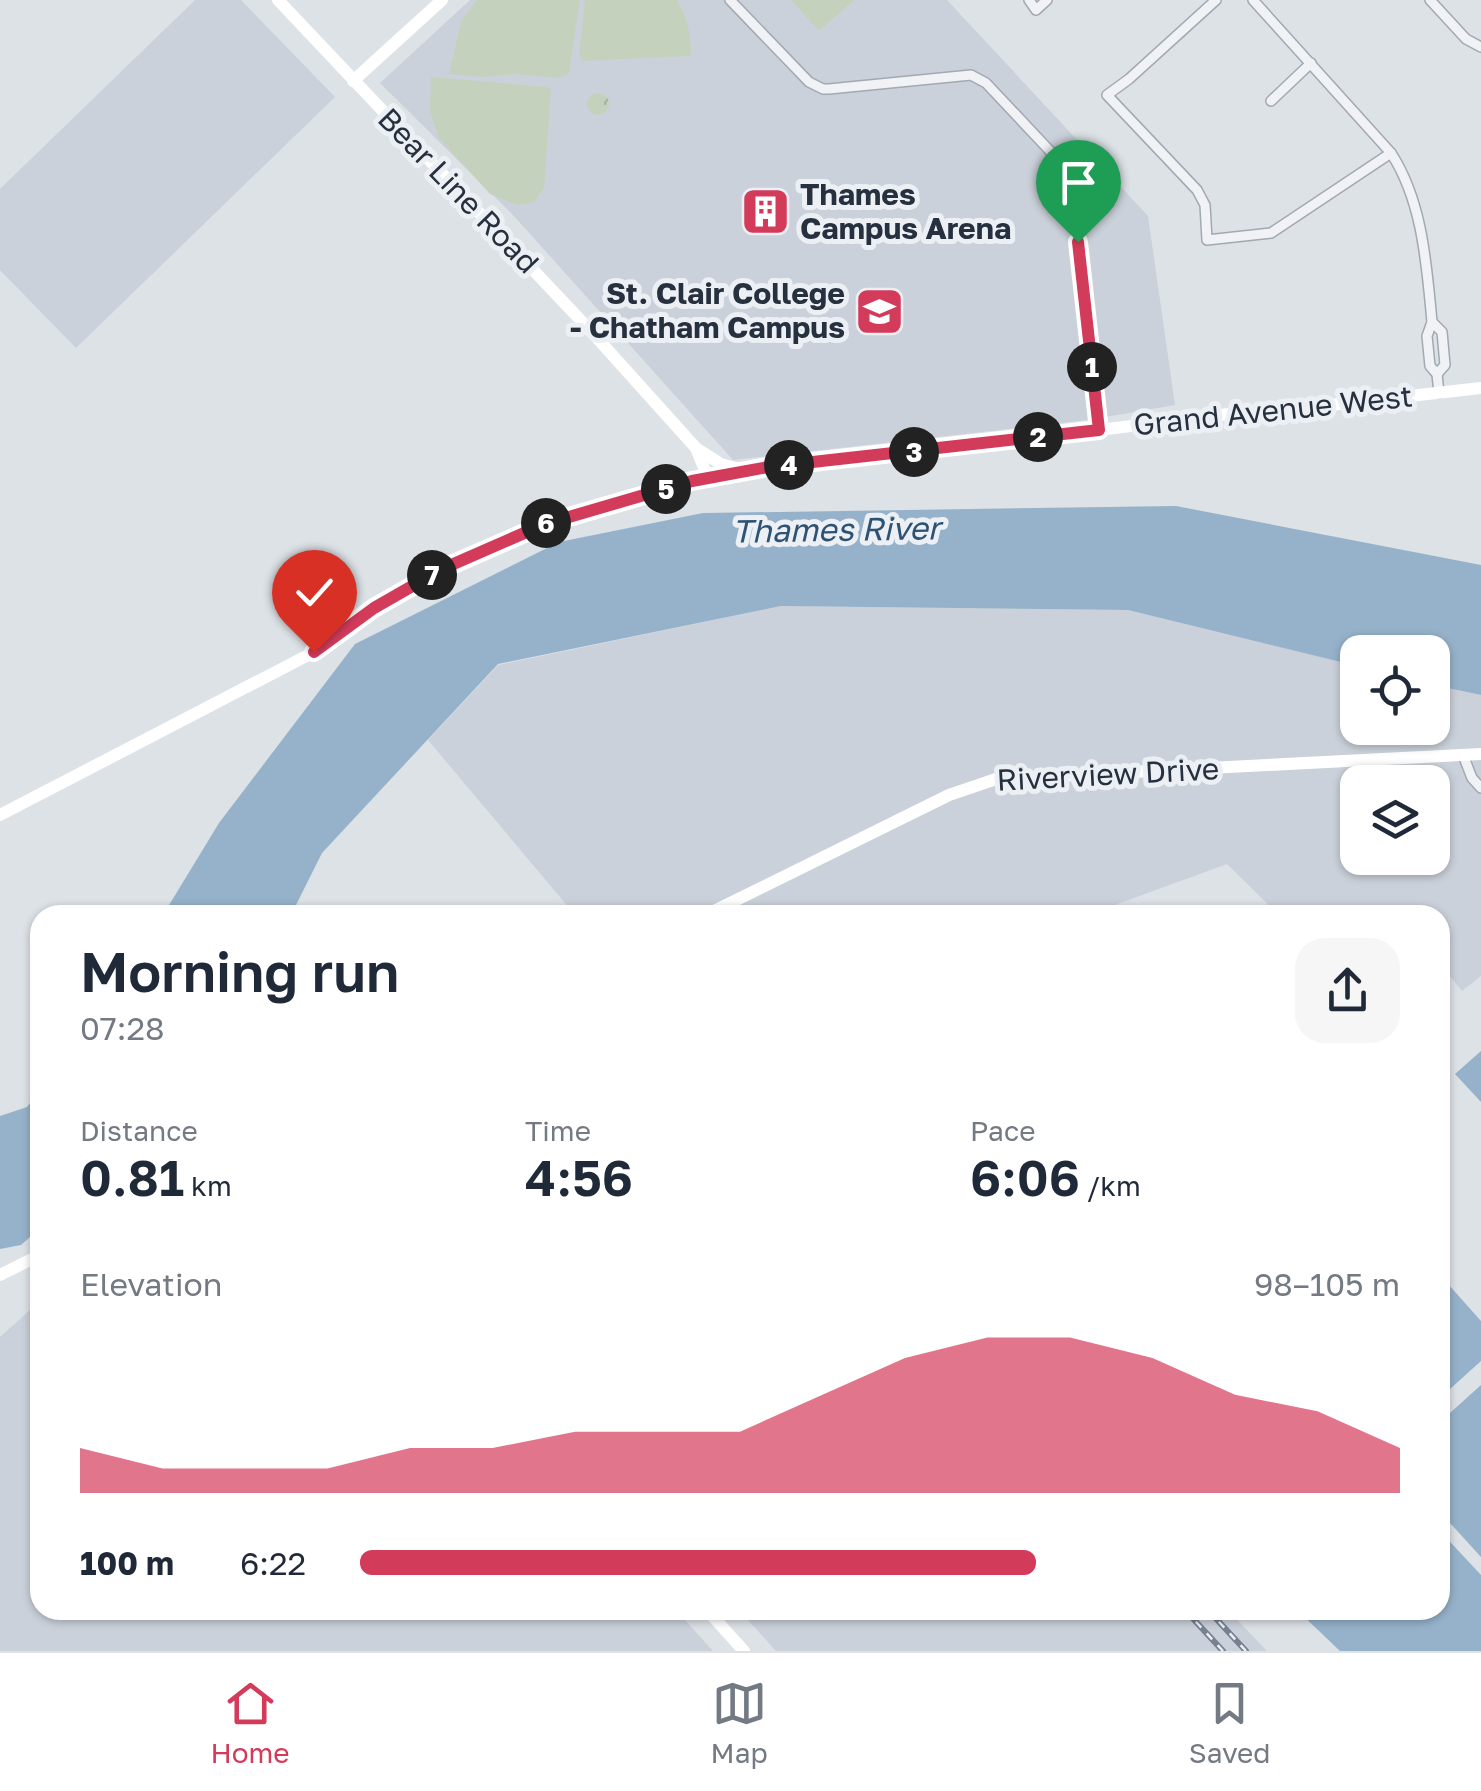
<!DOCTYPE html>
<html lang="en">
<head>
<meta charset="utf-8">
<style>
	body { margin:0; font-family:"Golos Text",sans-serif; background:#f6f6f7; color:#1f2937; height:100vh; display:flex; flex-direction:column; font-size:38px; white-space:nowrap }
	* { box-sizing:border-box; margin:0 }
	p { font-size:32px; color:#747a83 }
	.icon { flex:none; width:55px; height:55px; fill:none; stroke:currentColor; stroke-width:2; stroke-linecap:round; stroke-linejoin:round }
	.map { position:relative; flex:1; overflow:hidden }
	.drawer { position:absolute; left:30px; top:905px; width:1420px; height:715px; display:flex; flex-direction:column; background:#fff; border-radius:30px; box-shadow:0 2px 8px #0004 }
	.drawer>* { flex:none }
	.controls { position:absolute; left:1340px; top:635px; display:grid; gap:20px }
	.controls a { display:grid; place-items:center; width:110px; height:110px; border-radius:20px; background:#fff; box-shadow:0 2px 8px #0004; font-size:50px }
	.pin { position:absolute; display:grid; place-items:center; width:85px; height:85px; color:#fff; margin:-102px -42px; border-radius:50% 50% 50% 0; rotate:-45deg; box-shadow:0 0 10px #0007 }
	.pin .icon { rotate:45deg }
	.km { position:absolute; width:50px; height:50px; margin:-25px; border-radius:50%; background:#222; color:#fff; font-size:28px; line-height:50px; text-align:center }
	.round { display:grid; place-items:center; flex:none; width:105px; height:105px; border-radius:30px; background:#f6f6f7 }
	.headline { display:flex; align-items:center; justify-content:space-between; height:170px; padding:0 50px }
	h1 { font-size:55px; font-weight:600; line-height:75px }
	.figures { display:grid; grid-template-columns:repeat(3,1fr); gap:15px; height:170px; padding:10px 50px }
	.figures div { display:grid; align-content:center }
	.figures b { font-size:50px; font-weight:600 }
	.figures small { font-size:28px; font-weight:400 }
	.figures p { font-size:28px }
	.chart { height:280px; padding:20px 50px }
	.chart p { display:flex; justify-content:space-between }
	.chart svg { width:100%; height:180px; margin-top:10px; fill:#d33b5b; opacity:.7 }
	ul { padding:0 50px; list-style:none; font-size:32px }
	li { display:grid; grid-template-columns:160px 120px 1fr; align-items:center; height:75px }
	li i { height:25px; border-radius:12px; background:#d33b5b }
	.menu { display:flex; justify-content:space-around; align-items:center; height:140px; border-top:2px solid #e0e1e3; background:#fff; font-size:28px; color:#747a83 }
	.menu a { display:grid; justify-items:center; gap:5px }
	.menu .selected { color:#d33b5b }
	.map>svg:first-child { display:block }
	.built { fill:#cbd1da; fill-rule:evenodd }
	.grass { fill:#c4d2bd }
	.forest { fill:url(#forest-crowns) }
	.water { fill:#96b2ca }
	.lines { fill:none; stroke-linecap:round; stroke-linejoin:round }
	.street-casing { stroke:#a2a9b1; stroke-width:12 }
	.street { stroke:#f0f2f6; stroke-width:9 }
	.secondary { stroke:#fff; stroke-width:12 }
	.rail-casing { stroke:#768292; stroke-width:6 }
	.rail { stroke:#ecf0f5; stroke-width:2.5; stroke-dasharray:8; stroke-linecap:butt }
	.route-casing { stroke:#fff; stroke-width:20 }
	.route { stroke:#d33b5b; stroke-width:12 }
	.labels { text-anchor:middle; stroke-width:10; stroke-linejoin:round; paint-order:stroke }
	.street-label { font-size:30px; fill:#26303e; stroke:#ecf0f5 }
	.poi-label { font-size:30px; font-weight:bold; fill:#26303e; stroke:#ecf0f5; text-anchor:start }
	.water-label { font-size:32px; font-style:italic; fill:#2e5274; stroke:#ecf0f5 }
</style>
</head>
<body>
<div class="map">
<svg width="1481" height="1651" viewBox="0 0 1481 1651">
	<defs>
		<pattern id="forest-crowns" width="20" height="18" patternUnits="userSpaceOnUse" patternTransform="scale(2.5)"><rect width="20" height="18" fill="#c4d2bd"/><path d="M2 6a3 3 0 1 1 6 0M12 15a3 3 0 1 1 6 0" fill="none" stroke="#a8b5a4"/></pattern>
	</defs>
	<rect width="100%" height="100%" fill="#dde2e7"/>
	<!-- built -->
	<g class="built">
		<path d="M195,0H241L335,97L76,348L0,270V189Z"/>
		<path d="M470,0H947L1148,216L1175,405L1088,420L733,460L513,215L380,83Z"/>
		<path d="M781,606L1128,610L1357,666L1358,728H1432L1433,685L1481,695V976L1462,991L1440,964V915H1400L1394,908L1383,915H1279L1227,864L1112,906L1116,915H575L428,740L498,665ZM1358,782H1432V858H1358Z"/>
		<path d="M40,1301V1610H676L713,1651H0V1337Z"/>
		<path d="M739,1610H1228L1267,1651H776Z"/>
	</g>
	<!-- grass -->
	<g class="grass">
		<path d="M477,0H580L569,73L559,78L514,74L482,77L449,74L461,22Z"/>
		<path d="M585,0H677C688,19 691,35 691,56L583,61L579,55Z"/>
		<path d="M791,0H854L819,31Z"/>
		<path d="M431,77L546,87L551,90L544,188L534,202L517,205L490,194L439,138L430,112Z"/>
	</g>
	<!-- forest -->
	<circle class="forest" cx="598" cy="104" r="11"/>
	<!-- water -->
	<g class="water">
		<path d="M1176,506L1481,565V695L1433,685L1432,652H1358L1357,666L1128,610L781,606L498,664L322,853L291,915H163L219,823L355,644L559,542L703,513Z"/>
		<path d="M1481,1051V1102L1455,1074Z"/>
		<path d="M40,1090V1228L21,1245L0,1249V1116L27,1107Z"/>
		<path d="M1440,1275L1481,1321V1361L1440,1398Z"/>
		<path d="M1481,1385V1557L1440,1512V1422Z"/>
		<path d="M1440,1531L1481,1575V1651H1340L1297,1610H1440Z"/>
	</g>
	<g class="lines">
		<defs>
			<g id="street">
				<path d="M730,0L809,82L823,89H829L971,75L986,83L1050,151L1060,168L1075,213L1099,430"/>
				<path d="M1029,0L1036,10L1047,0"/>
				<path d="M1216,0L1129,79L1107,95L1197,190L1205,205L1207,240L1271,233L1391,153"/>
				<path d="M1253,0L1391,153C1421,199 1426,258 1431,311L1432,322L1427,336L1430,366L1437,374L1439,393"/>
				<path d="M1430,0L1466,39L1481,47"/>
				<path d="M1271,101L1311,63"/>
				<path d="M1432,322L1442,332L1445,365L1437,374"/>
				<path d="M1463,755L1472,778L1481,788"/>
			</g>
		</defs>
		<!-- street casing -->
		<use href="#street" class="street-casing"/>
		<!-- street -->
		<use href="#street" class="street"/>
		<!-- secondary -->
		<g class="secondary">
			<path d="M278,0L588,328L696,448L708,478"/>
			<path d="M353,81L442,0"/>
			<path d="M699,450L721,464L739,469"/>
			<path d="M0,815L314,652L374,608L442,569L545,524L692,481L768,467L954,448L1261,410L1313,407L1481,388"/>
			<path d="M706,915L949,795L996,779L1481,754"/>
			<path d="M0,1275L40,1255"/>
			<path d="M707,1610L744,1651"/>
		</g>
		<defs>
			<g id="rail">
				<path d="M1185,1610L1223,1651"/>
				<path d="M1208,1610L1246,1651"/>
			</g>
		</defs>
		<!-- rail casing -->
		<use href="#rail" class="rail-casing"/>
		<!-- rail -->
		<use href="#rail" class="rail"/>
	</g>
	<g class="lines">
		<defs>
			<path id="route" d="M314,652L374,608L442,569L545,524L692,481L768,467L1099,430L1078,242"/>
		</defs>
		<!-- route casing -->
		<use href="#route" class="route-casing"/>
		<!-- route -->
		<use href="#route" class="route"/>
	</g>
	<!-- icons -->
	<defs>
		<symbol id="building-square" viewBox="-11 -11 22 22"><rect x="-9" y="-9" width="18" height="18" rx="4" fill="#d33b5b" stroke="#ecf0f5"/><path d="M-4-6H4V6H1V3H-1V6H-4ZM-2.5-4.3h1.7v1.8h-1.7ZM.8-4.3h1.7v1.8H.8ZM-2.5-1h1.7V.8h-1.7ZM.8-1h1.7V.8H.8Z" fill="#fff"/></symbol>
		<symbol id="university-square" viewBox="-11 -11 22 22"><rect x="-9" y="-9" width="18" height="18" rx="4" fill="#d33b5b" stroke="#ecf0f5"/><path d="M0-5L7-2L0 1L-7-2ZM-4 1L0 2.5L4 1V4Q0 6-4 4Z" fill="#fff"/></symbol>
	</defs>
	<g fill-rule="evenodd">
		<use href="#building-square" x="738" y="184" width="55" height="55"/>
		<use href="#university-square" x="852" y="284" width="55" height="55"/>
	</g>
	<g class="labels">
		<!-- street labels -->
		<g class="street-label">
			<text transform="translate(458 191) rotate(46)" y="10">Bear Line Road</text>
			<text transform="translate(1273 411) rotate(-6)" y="10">Grand Avenue West</text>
			<text transform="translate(1108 775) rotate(-3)" y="10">Riverview Drive</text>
		</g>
		<!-- poi labels -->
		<g class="poi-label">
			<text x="800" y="205">Thames<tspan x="800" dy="34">Campus Arena</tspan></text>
			<text x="845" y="304" text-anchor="end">St. Clair College<tspan x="845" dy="34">- Chatham Campus</tspan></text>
		</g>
		<!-- water labels -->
		<g class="water-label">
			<text transform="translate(836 530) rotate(-1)" y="11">Thames River</text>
		</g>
	</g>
</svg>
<div class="controls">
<a><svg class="icon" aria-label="locate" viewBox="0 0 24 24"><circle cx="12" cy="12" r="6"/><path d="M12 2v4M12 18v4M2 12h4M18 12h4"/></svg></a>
<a><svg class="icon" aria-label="layers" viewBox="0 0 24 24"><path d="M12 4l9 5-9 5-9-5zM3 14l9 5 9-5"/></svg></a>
</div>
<div class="pin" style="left:1078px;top:242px;background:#1e9e55"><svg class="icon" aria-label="arrive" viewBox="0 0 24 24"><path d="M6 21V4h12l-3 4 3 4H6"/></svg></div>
<div class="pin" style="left:314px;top:652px;background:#d93025"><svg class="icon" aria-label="check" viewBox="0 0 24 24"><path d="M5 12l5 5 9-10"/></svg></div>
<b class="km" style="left:1092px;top:367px">1</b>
<b class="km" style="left:1038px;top:437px">2</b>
<b class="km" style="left:914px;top:452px">3</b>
<b class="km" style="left:789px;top:465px">4</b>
<b class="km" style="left:666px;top:489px">5</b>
<b class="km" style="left:546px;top:523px">6</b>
<b class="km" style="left:432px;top:575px">7</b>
<section class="drawer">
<div class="headline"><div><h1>Morning run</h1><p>07:28</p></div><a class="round"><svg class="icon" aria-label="share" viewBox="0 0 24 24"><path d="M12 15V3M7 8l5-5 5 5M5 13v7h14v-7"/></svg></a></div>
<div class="figures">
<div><p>Distance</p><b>0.81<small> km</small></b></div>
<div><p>Time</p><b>4:56</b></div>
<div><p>Pace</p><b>6:06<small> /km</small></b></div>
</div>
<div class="chart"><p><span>Elevation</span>98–105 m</p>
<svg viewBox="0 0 160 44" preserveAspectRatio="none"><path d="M0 44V33L10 38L20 38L30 38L40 33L50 33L60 29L70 29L80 29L90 20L100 11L110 6L120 6L130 11L140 20L150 24L160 33V44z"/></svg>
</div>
<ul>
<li><b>100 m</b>6:22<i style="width:65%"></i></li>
</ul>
</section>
</div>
<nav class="menu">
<a class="selected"><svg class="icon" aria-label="home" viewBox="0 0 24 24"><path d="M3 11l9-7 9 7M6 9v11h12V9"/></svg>Home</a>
<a><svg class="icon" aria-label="map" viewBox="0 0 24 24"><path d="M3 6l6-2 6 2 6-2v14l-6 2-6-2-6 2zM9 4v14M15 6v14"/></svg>Map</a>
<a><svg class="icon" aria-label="saved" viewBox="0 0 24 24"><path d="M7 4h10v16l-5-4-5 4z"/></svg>Saved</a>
</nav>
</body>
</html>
